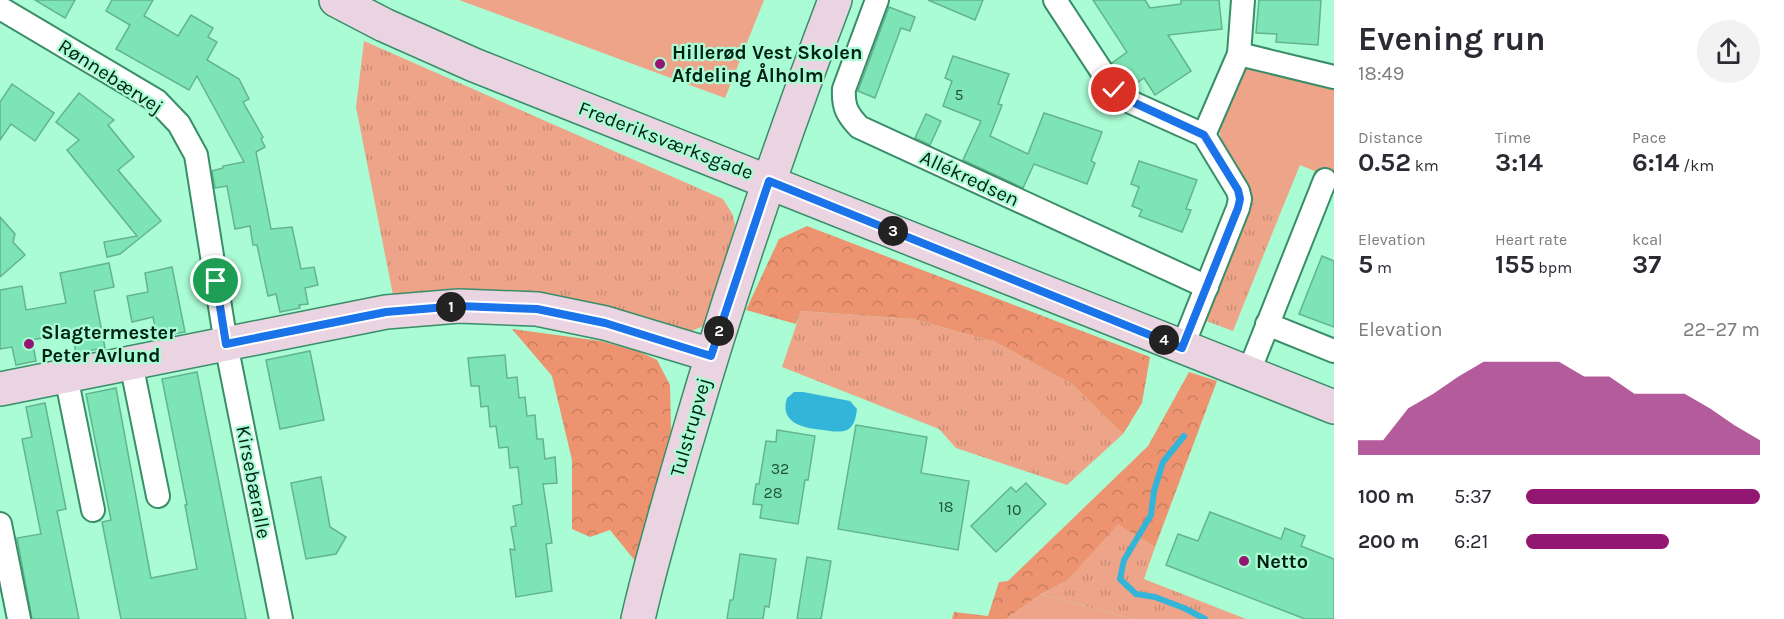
<!DOCTYPE html>
<html lang="en">
<head>
<meta charset="utf-8">
<style>
	body { margin:0; font-family:Karla,sans-serif; background:#f2f2f3; color:#2b2b33; height:100vh; display:flex; flex-direction:column; font-size:22px; white-space:nowrap }
	* { box-sizing:border-box; margin:0 }
	p { font-size:20px; color:#7c7c81 }
	.icon { flex:none; width:33px; height:33px; fill:none; stroke:currentColor; stroke-width:2; stroke-linecap:round; stroke-linejoin:round }
	.map { position:relative; flex:1; overflow:hidden }
	.panel { display:flex; flex-direction:column; background:#fff; width:450px }
	.panel>* { flex:none }
	.pin { position:absolute; display:grid; place-items:center; width:51px; height:51px; color:#fff; margin:-26px; border:3px solid #fff; border-radius:50%; box-shadow:0 2px 6px #0007 }
	.km { position:absolute; width:30px; height:30px; margin:-15px; border-radius:50%; background:#222; color:#fff; font-size:16px; line-height:30px; text-align:center }
	.round { display:grid; place-items:center; flex:none; width:63px; height:63px; border-radius:32px; background:#f2f2f3 }
	.headline { display:flex; align-items:center; justify-content:space-between; height:102px; padding:0 24px }
	h1 { font-size:33px; font-weight:700; line-height:45px }
	.metrics { display:grid; grid-template-columns:repeat(3,1fr); gap:9px; height:102px; padding:6px 24px }
	.metrics div { display:grid; align-content:center }
	.metrics b { font-size:26px; font-weight:700 }
	.metrics small { font-size:16px; font-weight:400 }
	.metrics p { font-size:16px }
	.chart { height:168px; padding:12px 24px }
	.chart p { display:flex; justify-content:space-between }
	.chart svg { width:100%; height:108px; margin-top:6px; fill:#931772; opacity:.7 }
	ul { padding:0 24px; list-style:none; font-size:20px }
	li { display:grid; grid-template-columns:96px 72px 1fr; align-items:center; height:45px }
	li i { height:15px; border-radius:8px; background:#931772 }
	main { display:flex; flex:1; min-height:0 }
	.map>svg:first-child { display:block }
	.grass { fill:url(#grass-tufts) }
	.forest { fill:url(#forest-crowns) }
	.park { fill:#eda488 }
	.water { fill:#33b5da }
	.lines { fill:none; stroke-linecap:round; stroke-linejoin:round }
	.stream { stroke:#33b5da; stroke-width:6 }
	.building { fill:#7de5b5; stroke:#63b48e; stroke-width:1.5 }
	.street-casing { stroke:#398d68; stroke-width:26 }
	.secondary-casing { stroke:#398d68; stroke-width:36 }
	.street { stroke:#fff; stroke-width:22 }
	.secondary { stroke:#ead4e2; stroke-width:33 }
	.route-casing { stroke:#fff; stroke-width:12 }
	.route { stroke:#1a73e8; stroke-width:8 }
	.poi-dot { fill:#931772; stroke:#a9fcd3; stroke-width:2 }
	.labels { text-anchor:middle; stroke-width:4.5; stroke-linejoin:round; paint-order:stroke }
	.number-label { font-size:16px; fill:#1f533c }
	.poi-label { font-size:20px; font-weight:bold; fill:#002214; stroke:#a9fcd3; text-anchor:start }
	.street-label { font-size:20px; fill:#002214; stroke:#a9fcd3 }
</style>
</head>
<body>
<main>
<div class="map">
<svg width="1334" height="619" viewBox="0 0 1334 619">
	<defs>
		<pattern id="grass-tufts" width="24" height="20" patternUnits="userSpaceOnUse" patternTransform="scale(1.5)"><rect width="24" height="20" fill="#eda488"/><path d="M3 7l-1-3M5 7V3M7 7l1-3M15 17l-1-3M17 17v-4M19 17l1-3" fill="none" stroke="#c98d74"/></pattern>
		<pattern id="forest-crowns" width="20" height="18" patternUnits="userSpaceOnUse" patternTransform="scale(1.5)"><rect width="20" height="18" fill="#ed936f"/><path d="M2 6a3 3 0 1 1 6 0M12 15a3 3 0 1 1 6 0" fill="none" stroke="#c97e5f"/></pattern>
	</defs>
	<rect width="100%" height="100%" fill="#a9fcd3"/>
	<!-- grass -->
	<g class="grass">
		<path d="M364,41L723,199L733,215L735,225L706,325L687,333L393,295L356,107Z"/>
		<path d="M1251,201L1280,214L1233,331L1201,319Z"/>
		<path d="M801,311L913,319L995,342L1072,384L1123,434L1067,485L956,448L939,429L782,367Z"/>
		<path d="M1118,523L1155,547L1144,579L1246,619H1133L1041,594L1068,580Z"/>
	</g>
	<!-- forest -->
	<g class="forest">
		<path d="M807,226L1150,357L1142,403L1123,434L1072,384L995,342L913,319L801,311L796,324L746,310L779,239Z"/>
		<path d="M512,329L601,341L640,352L657,360L670,385L671,430L636,562L610,530L590,537L572,529V460L552,376Z"/>
		<path d="M1189,372L1217,381L1155,547L1118,524L1068,580L1041,594L1006,619H952L954,612L988,616L999,582L1008,581L1148,446Z"/>
	</g>
	<!-- park -->
	<g class="park">
		<path d="M459,0H764L725,98Z"/>
		<path d="M1240,62L1334,90V179L1300,165L1280,214L1247,200L1224,149L1219,131Z"/>
		<path d="M1041,594L1133,619H1006Z"/>
	</g>
	<!-- water -->
	<path class="water" d="M794,392H803L850,401L857,409C856,416 855,426 847,430C840,433 830,431 823,430C803,428 779,423 787,398Z"/>
	<g class="lines">
		<!-- stream -->
		<path class="stream" d="M1184,436L1163,462L1154,491L1151,515L1124,560L1120,579L1136,594L1155,597L1184,608L1205,619"/>
	</g>
	<!-- building -->
	<g class="building">
		<path d="M35,0H75L65,18Z"/>
		<path d="M112,0H153L144,16L178,36L191,15L213,28L208,37L217,42L207,60L239,79L249,99L243,102L263,137L261,139L265,147L256,152L271,229L292,227L301,269L314,267L318,285L305,288L308,304L299,305L300,308L280,312L276,294L268,296L257,245H253L250,226L235,229L227,186L215,188L212,171L223,168V166L244,162L197,76L189,90L116,49L130,25L106,11Z"/>
		<path d="M928,0H983L975,20Z"/>
		<path d="M1093,0H1145L1150,8L1181,4V0H1219L1222,29L1168,35L1191,71L1155,95L1144,78L1131,87L1124,81L1112,63L1127,52Z"/>
		<path d="M1259,0H1321L1318,45L1276,42L1277,34L1256,33Z"/>
		<path d="M889,7L915,17L910,31L901,28L875,98L858,91Z"/>
		<path d="M953,56L1009,74L998,104L1002,105L990,136L1028,154L1044,113L1102,132L1091,161L1095,163L1087,184L1034,164L1023,188L963,160L981,121L943,106L952,81L945,78Z"/>
		<path d="M12,84L54,113L35,141L11,124L0,140V102Z"/>
		<path d="M79,93L114,120L108,125L134,157L118,170L161,221L120,254L107,257L104,242L137,236L67,150L79,140L56,122Z"/>
		<path d="M926,114L941,121L930,145L915,138Z"/>
		<path d="M1139,161L1197,180L1186,209L1191,210L1182,232L1139,216L1142,210L1132,206L1139,187L1131,184Z"/>
		<path d="M0,217L15,234L13,242L25,255L0,277Z"/>
		<path d="M1322,256L1334,261V327L1299,314Z"/>
		<path d="M109,263L114,287L94,291L105,348L76,353L72,332L32,340L36,361L16,365L12,347L0,349V290L22,286L26,310L66,303L60,273Z"/>
		<path d="M172,267L185,332L157,337L153,317L132,322L127,296L148,292L145,273Z"/>
		<path d="M310,351L324,420L280,429L266,360Z"/>
		<path d="M505,355L507,378L517,377L519,398L525,397L527,416L535,415L537,439H543L545,459L555,457L557,483L543,484L552,543L546,544L552,591L516,597L510,549L515,550L511,527L516,526L513,506L522,504L518,467L510,468L508,447L499,448L496,426L490,427L488,406L481,407L479,386H471L468,358Z"/>
		<path d="M197,372L246,619H121L102,522L111,520L86,394L116,388L151,578L197,569L185,505H187L162,379Z"/>
		<path d="M45,403L66,509L57,511L79,619H32L17,538L41,534L22,439L32,437L26,407Z"/>
		<path d="M856,425L927,437L921,473L969,481L958,550L838,529Z"/>
		<path d="M777,430L815,436L808,480H805L798,524L760,518L762,505L753,504L756,484H759L766,441L776,442Z"/>
		<path d="M321,477L330,527L346,537L336,554L306,559L291,483Z"/>
		<path d="M1026,483L1046,504L996,552L971,526L1011,487L1016,492Z"/>
		<path d="M1210,512L1281,539L1285,528L1305,536L1301,546L1334,559V619H1305L1166,565L1178,534L1198,541Z"/>
		<path d="M740,554L776,559L769,607L765,606L763,619H727L730,600H733Z"/>
		<path d="M807,557L831,561L821,619H797Z"/>
	</g>
	<g class="lines">
		<defs>
			<g id="street">
				<path d="M877,0L844,89C843,107 847,114 859,127L1207,287"/>
				<path d="M1055,0L1114,90L1126,100L1204,135L1238,191L1240,199L1238,208L1182,348"/>
				<path d="M0,8L157,101L179,124L196,155L226,344L281,619"/>
				<path d="M1239,54L1334,77"/>
				<path d="M1204,135L1239,54L1243,0"/>
				<path d="M1267,324L1334,351"/>
				<path d="M131,363L158,496"/>
				<path d="M1248,374L1325,180"/>
				<path d="M66,376L93,510"/>
				<path d="M0,524L19,619"/>
			</g>
			<g id="secondary">
				<path d="M336,0L384,25L474,65L1334,407"/>
				<path d="M0,389L386,312L459,306L537,309L605,323L711,355"/>
				<path d="M638,619C653,554 672,490 691,426C733,282 782,140 835,0"/>
			</g>
		</defs>
		<!-- street casing -->
		<use href="#street" class="street-casing"/>
		<!-- secondary casing -->
		<use href="#secondary" class="secondary-casing"/>
		<!-- street -->
		<use href="#street" class="street"/>
		<!-- secondary -->
		<use href="#secondary" class="secondary"/>
	</g>
	<g class="lines">
		<defs>
			<path id="route" d="M216,281L226,344L386,312L459,306L537,309L605,323L711,356L769,181L1182,348L1238,208L1240,199L1238,190L1204,135L1126,99L1114,90"/>
		</defs>
		<!-- route casing -->
		<use href="#route" class="route-casing"/>
		<!-- route -->
		<use href="#route" class="route"/>
	</g>
	<!-- markers -->
	<g class="poi-dot">
		<circle cx="660" cy="64" r="6"/>
		<circle cx="29" cy="344" r="6"/>
		<circle cx="1244" cy="561" r="6"/>
	</g>
	<g class="labels">
		<!-- number labels -->
		<g class="number-label">
			<text x="959" y="100">5</text>
			<text x="780" y="474">32</text>
			<text x="773" y="498">28</text>
			<text x="946" y="512">18</text>
			<text x="1014" y="515">10</text>
		</g>
		<!-- poi labels -->
		<g class="poi-label">
			<text x="672" y="59">Hillerød Vest Skolen<tspan x="672" dy="23">Afdeling Ålholm</tspan></text>
			<text x="41" y="339">Slagtermester<tspan x="41" dy="23">Peter Avlund</tspan></text>
			<text x="1256" y="568">Netto</text>
		</g>
		<!-- street labels -->
		<g class="street-label">
			<text transform="translate(111 76) rotate(33)" y="7">Rønnebærvej</text>
			<text transform="translate(666 140) rotate(21)" y="7">Frederiksværksgade</text>
			<text transform="translate(970 178) rotate(25)" y="7">Allékredsen</text>
			<text transform="translate(690 427) rotate(-74)" y="7">Tulstrupvej</text>
			<text transform="translate(254 482) rotate(79)" y="7">Kirsebæralle</text>
		</g>
	</g>
</svg>
<div class="pin" style="left:216px;top:281px;background:#1e9e55"><svg class="icon" aria-label="arrive" viewBox="0 0 24 24"><path d="M6 21V4h12l-3 4 3 4H6"/></svg></div>
<div class="pin" style="left:1114px;top:90px;background:#d93025"><svg class="icon" aria-label="check" viewBox="0 0 24 24"><path d="M5 12l5 5 9-10"/></svg></div>
<b class="km" style="left:451px;top:307px">1</b>
<b class="km" style="left:719px;top:331px">2</b>
<b class="km" style="left:893px;top:231px">3</b>
<b class="km" style="left:1164px;top:340px">4</b>
</div>
<section class="panel">
<div class="headline"><div><h1>Evening run</h1><p>18:49</p></div><a class="round"><svg class="icon" aria-label="share" viewBox="0 0 24 24"><path d="M12 15V3M7 8l5-5 5 5M5 13v7h14v-7"/></svg></a></div>
<div class="metrics">
<div><p>Distance</p><b>0.52<small> km</small></b></div>
<div><p>Time</p><b>3:14</b></div>
<div><p>Pace</p><b>6:14<small> /km</small></b></div>
</div>
<div class="metrics">
<div><p>Elevation</p><b>5<small> m</small></b></div>
<div><p>Heart rate</p><b>155<small> bpm</small></b></div>
<div><p>kcal</p><b>37</b></div>
</div>
<div class="chart"><p><span>Elevation</span>22–27 m</p>
<svg viewBox="0 0 160 44" preserveAspectRatio="none"><path d="M0 44V38L10 38L20 25L30 19L40 12L50 6L60 6L70 6L80 6L90 12L100 12L110 19L120 19L130 19L140 25L150 32L160 38V44z"/></svg>
</div>
<ul>
<li><b>100 m</b>5:37<i style="width:100%"></i></li>
<li><b>200 m</b>6:21<i style="width:61%"></i></li>
</ul>
</section>
</main>
</body>
</html>
